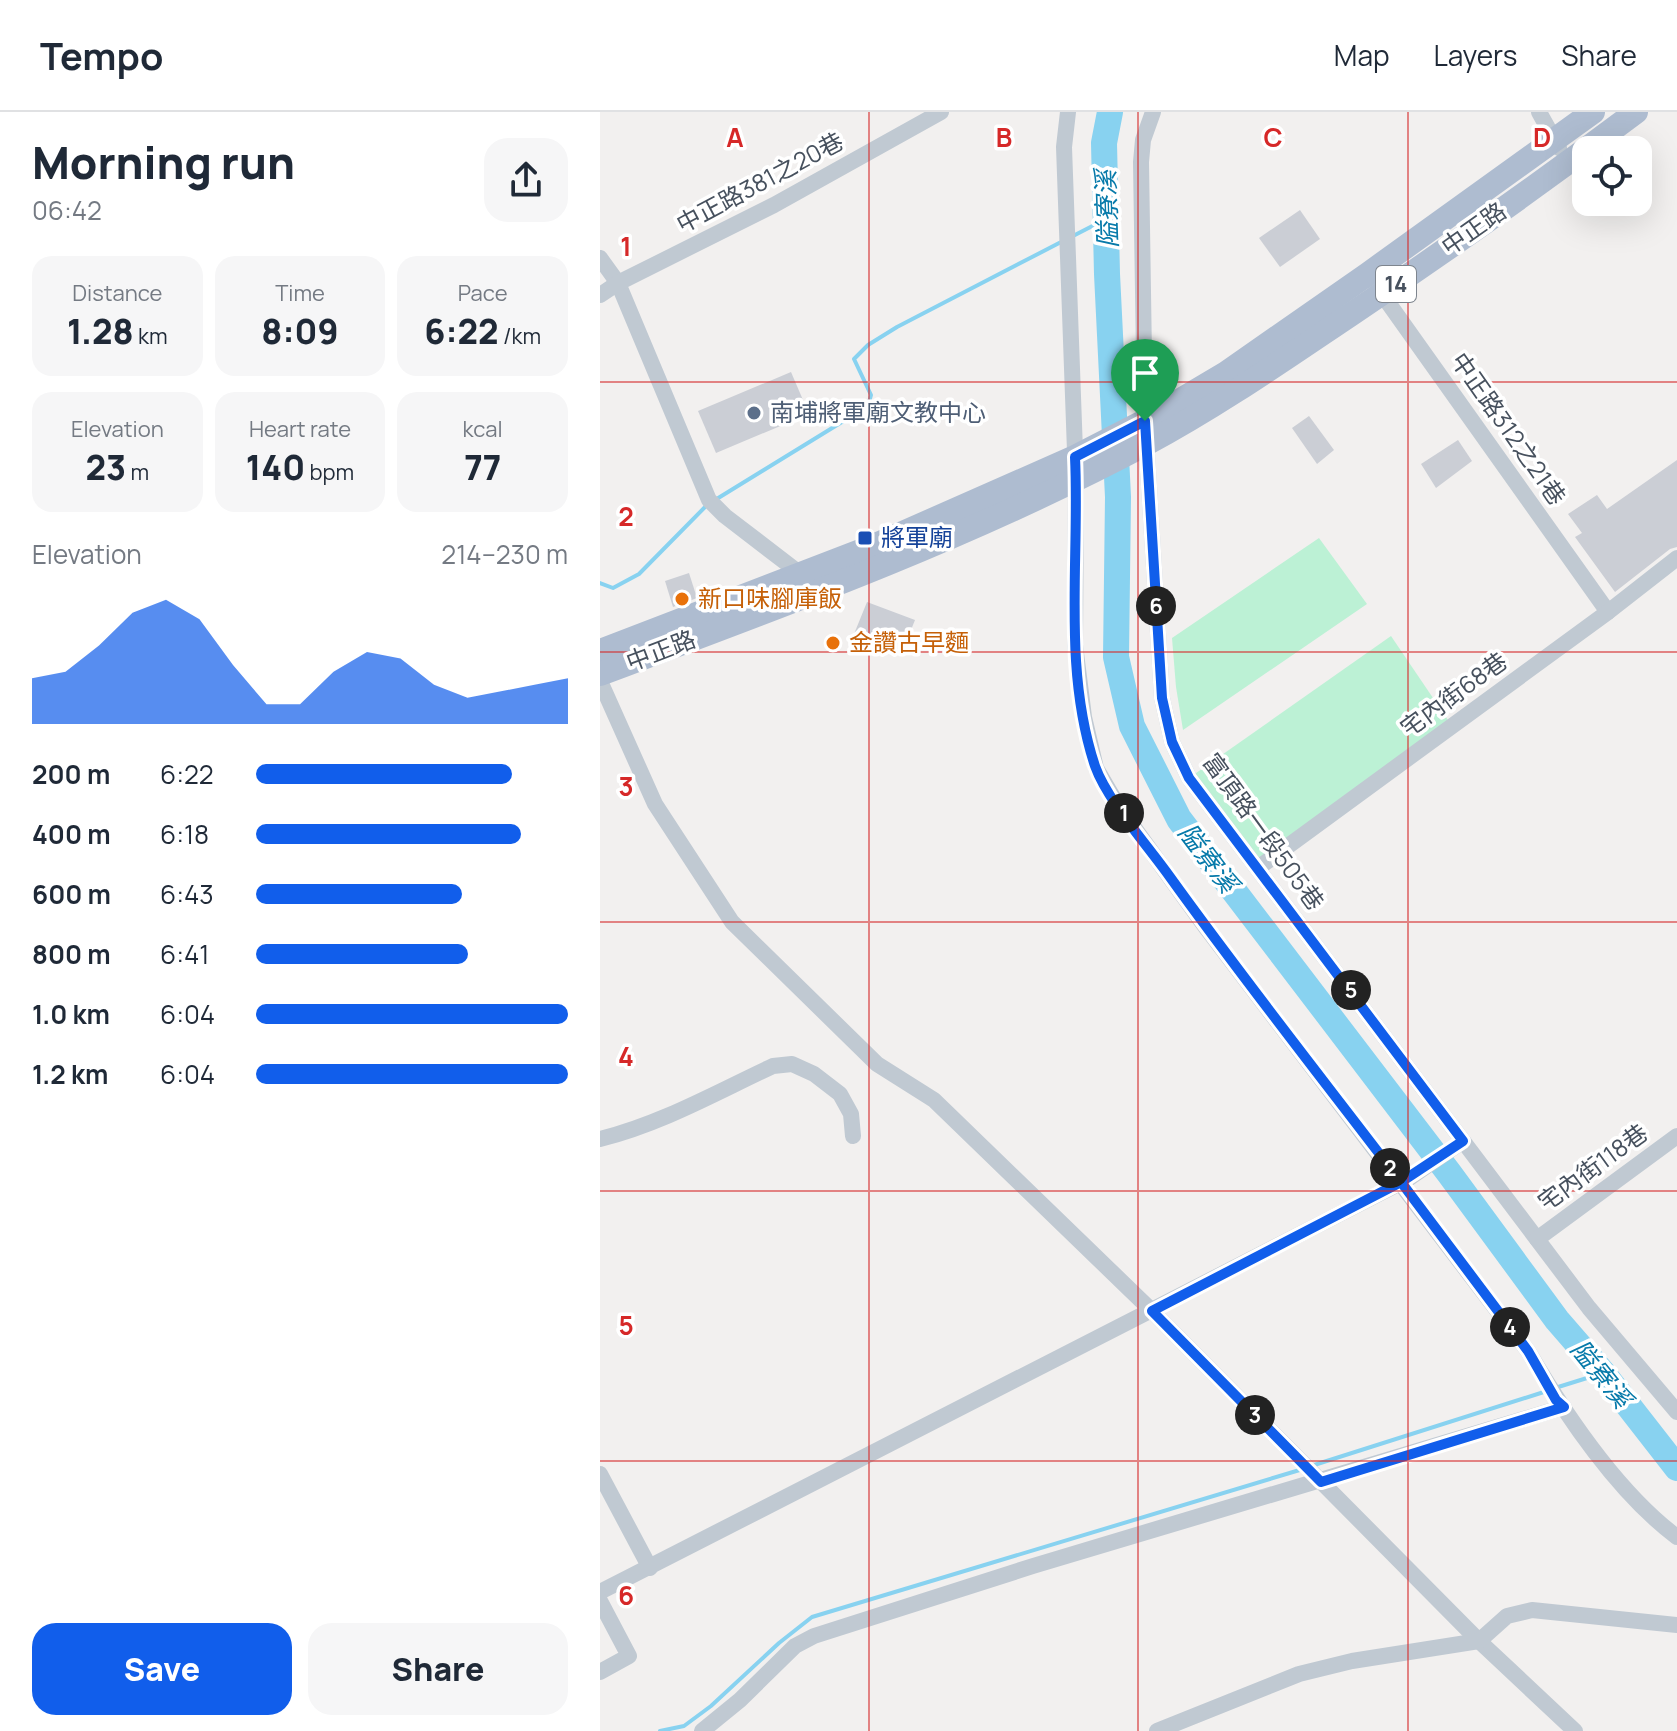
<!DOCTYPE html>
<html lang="en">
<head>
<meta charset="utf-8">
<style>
	body { margin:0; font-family:Manrope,"Noto Sans TC",sans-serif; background:#f6f6f7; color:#1f2937; height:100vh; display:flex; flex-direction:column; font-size:30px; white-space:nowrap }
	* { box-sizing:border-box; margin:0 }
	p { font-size:26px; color:#747a83 }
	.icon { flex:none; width:44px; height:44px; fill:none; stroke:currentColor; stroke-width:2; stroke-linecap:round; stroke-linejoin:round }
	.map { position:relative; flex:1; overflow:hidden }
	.panel { display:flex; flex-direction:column; background:#fff; width:600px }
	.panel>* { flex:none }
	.tools { position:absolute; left:972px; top:24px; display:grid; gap:16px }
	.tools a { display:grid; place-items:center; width:80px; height:80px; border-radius:16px; background:#fff; box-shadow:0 8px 32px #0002; font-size:40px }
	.pin { position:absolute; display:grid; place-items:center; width:68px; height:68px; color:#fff; margin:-82px -34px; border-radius:50% 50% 50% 0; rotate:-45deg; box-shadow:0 0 8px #0007 }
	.pin .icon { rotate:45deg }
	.km { position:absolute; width:40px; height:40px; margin:-20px; border-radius:50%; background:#222; color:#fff; font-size:22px; line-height:40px; text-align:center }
	.round { display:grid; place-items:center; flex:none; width:84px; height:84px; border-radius:24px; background:#f6f6f7 }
	.overview { display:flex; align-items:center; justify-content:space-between; height:136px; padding:0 32px }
	h1 { font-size:44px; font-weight:800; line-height:60px }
	.metrics { display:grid; grid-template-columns:repeat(3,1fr); gap:12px; height:136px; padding:8px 32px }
	.metrics div { display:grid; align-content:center; border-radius:20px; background:#f6f6f7; text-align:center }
	.metrics b { font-size:34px; font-weight:800 }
	.metrics small { font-size:22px; font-weight:400 }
	.metrics p { font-size:22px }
	.chart { height:224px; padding:16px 32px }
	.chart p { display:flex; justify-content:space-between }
	.chart svg { width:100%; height:144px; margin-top:8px; fill:#115eeb; opacity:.7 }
	.primary-button { display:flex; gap:16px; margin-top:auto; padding:16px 32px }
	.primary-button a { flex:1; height:92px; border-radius:24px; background:#115eeb; color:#fff; font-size:32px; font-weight:800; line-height:92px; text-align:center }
	.primary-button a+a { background:#f6f6f7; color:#1f2937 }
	ul { padding:0 32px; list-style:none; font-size:26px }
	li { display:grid; grid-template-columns:128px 96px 1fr; align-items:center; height:60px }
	li i { height:20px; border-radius:10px; background:#115eeb }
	header { display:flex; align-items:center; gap:48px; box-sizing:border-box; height:112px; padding:0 40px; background:#fff; border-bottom:2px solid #e0e1e3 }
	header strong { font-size:38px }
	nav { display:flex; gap:44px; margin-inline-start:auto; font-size:28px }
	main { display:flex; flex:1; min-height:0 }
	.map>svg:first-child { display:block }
	.green { fill:#bcf1d5 }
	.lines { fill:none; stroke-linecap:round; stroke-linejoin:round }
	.stream { stroke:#88d2f0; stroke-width:4 }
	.river { stroke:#88d2f0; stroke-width:26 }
	.building { fill:#cbced5 }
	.street { stroke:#c0c9d2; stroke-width:16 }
	.primary { stroke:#aebcd0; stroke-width:24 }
	.route-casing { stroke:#fff; stroke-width:16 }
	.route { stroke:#115eeb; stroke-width:10 }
	.grid { fill:none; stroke:#d62828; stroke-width:2; stroke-opacity:0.55 }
	.service-dot { fill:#5c6f8a; stroke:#fff; stroke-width:3 }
	.transit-dot { fill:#1a4fb4; stroke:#fff; stroke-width:3 }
	.food-dot { fill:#e8710a; stroke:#fff; stroke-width:3 }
	.labels { text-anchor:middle; stroke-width:7; stroke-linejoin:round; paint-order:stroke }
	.shield { fill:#fff; stroke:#7e858e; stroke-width:2 }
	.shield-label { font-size:22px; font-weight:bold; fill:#47515e }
	.street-label { font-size:24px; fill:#47515e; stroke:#fff }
	.service-label { font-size:24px; fill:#4e5e75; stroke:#fff; text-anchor:start }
	.transit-label { font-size:24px; fill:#164399; stroke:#fff; text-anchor:start }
	.food-label { font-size:24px; fill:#c56008; stroke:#fff; text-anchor:start }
	.water-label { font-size:26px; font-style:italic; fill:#077aaa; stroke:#fff }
	.grid-label { font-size:26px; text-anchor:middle; font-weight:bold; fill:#d62828; stroke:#fff; stroke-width:7; stroke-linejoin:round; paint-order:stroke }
</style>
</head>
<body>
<header>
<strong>Tempo</strong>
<nav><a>Map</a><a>Layers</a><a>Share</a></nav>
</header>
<main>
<section class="panel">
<div class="overview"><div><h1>Morning run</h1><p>06:42</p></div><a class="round"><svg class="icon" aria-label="share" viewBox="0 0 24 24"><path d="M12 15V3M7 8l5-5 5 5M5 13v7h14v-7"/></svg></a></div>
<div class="metrics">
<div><p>Distance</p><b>1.28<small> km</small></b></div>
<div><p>Time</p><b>8:09</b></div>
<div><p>Pace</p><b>6:22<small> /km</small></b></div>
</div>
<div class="metrics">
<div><p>Elevation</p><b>23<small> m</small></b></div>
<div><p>Heart rate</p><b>140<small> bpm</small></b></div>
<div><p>kcal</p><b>77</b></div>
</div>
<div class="chart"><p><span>Elevation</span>214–230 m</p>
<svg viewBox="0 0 160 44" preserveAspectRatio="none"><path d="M0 44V30L10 28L20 20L30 10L40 6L50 12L60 26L70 38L80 38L90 28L100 22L110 24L120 32L130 36L140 34L150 32L160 30V44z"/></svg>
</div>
<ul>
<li><b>200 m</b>6:22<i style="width:82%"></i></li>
<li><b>400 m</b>6:18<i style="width:85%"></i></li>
<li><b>600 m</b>6:43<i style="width:66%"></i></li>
<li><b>800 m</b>6:41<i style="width:68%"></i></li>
<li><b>1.0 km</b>6:04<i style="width:100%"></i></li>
<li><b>1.2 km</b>6:04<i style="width:100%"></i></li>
</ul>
<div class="primary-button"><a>Save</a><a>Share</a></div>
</section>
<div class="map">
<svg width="1077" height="1619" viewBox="0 0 1077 1619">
	<rect width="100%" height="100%" fill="#f2f0ef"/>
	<!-- green -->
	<g class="green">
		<path d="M719,426L767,492L583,618L576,575L572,526Z"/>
		<path d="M791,524L852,614L662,753L589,666Z"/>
	</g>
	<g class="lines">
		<!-- stream -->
		<g class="stream">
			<path d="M471,125L506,107"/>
			<path d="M115,388L268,294L271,283L254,247L268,233L297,215L463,129"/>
			<path d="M0,471L13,476L39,462L108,392"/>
			<path d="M955,1276L1003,1261"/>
			<path d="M711,1354L947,1279"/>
			<path d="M60,1619L84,1614L111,1594L179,1531L212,1505L703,1357"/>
		</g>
		<!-- river -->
		<path class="river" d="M510,0L504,31L507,162L518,385L516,545L532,614L579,707L849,1061L957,1208L1003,1261L1077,1356"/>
	</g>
	<!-- building -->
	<g class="building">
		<path d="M700,98L720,127L680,155L659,126Z"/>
		<path d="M191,260L209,302L116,341L98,299Z"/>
		<path d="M709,304L734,338L717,352L692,316Z"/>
		<path d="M858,328L872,349L836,376L821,352Z"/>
		<path d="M1077,348V435L1070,437L1015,480L975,425L982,421L968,402L997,383L1007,397Z"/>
		<path d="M89,461L97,486L73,495L65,469Z"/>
		<path d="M267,490L315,508L302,540L254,522Z"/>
	</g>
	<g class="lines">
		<!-- street -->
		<g class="street">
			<path d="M468,0L464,35L476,367L475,533L484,605L496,656L517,692L607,817L928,1239C965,1302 1018,1381 1077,1425"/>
			<path d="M553,0L543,28L541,50L545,309L562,586L572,630L589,666L989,1196L1077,1300"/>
			<path d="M939,0L959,36"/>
			<path d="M0,146L18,171L109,388L125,404L202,463L204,467"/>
			<path d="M777,175L1008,500"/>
			<path d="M0,183L18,171L174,93L341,0"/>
			<path d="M0,569L55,692L132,810L277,952L334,988L552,1199L879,1529L975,1619"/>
			<path d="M658,756L1008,500L1077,446"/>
			<path d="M0,1027C61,1012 117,980 173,954L192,952L214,962L240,982L251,1002L253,1024"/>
			<path d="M937,1127L1077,1024"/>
			<path d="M0,1362L50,1456"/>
			<path d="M0,1480L808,1067L863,1029"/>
			<path d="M0,1489L29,1544L0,1560"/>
			<path d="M102,1619L140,1588L195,1534L214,1524L433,1454L964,1295"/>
			<path d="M557,1619L699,1562L752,1549L879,1529L907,1504L932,1498L1077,1513"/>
		</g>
		<!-- primary -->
		<g class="primary">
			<path d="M0,539L271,435L475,345L545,309L626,261L768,162L993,0"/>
			<path d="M0,562C185,493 371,425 546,332C617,294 683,248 750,203C847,138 943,70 1036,0"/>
		</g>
	</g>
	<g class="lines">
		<defs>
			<path id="route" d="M545,309L475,345C480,447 462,555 495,654C507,688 548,734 570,765C644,868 724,969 801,1070L552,1199L721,1370L964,1295L956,1288L928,1239L801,1070L863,1029L589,666L572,630L562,586L545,309"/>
		</defs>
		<!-- route casing -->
		<use href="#route" class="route-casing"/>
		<!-- route -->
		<use href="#route" class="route"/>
	</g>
	<!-- grid -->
	<path class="grid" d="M269,0V1619M538,0V1619M808,0V1619M0,270H1077M0,540H1077M0,810H1077M0,1079H1077M0,1349H1077"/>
	<!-- markers -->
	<circle class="service-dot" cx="154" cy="301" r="8"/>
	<rect class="transit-dot" x="257" y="418" width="16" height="16" rx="4"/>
	<g class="food-dot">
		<circle cx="82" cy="487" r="8"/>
		<circle cx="233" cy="531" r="8"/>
	</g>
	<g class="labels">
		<!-- shield labels -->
		<rect class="shield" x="776" y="154" width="40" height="36" rx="6"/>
		<g class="shield-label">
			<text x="796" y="180">14</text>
		</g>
		<!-- street labels -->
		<g class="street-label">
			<text transform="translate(160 71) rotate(-28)" y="8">中正路381之20巷</text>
			<text transform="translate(874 117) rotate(-35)" y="8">中正路</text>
			<text transform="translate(908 317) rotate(55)" y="8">中正路312之21巷</text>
			<text transform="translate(61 539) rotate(-21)" y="8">中正路</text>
			<text transform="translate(854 583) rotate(-36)" y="8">宅內街68巷</text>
			<text transform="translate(663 720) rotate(54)" y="8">富頂路一段505巷</text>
			<text transform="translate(993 1056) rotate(-36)" y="8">宅內街118巷</text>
		</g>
		<!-- service labels -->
		<g class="service-label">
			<text x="170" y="309">南埔將軍廟文教中心</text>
		</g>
		<!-- transit labels -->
		<g class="transit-label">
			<text x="281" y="434">將軍廟</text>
		</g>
		<!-- food labels -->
		<g class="food-label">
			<text x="98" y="495">新口味腳庫飯</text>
			<text x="249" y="539">金讚古早麵</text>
		</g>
		<!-- water labels -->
		<g class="water-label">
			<text transform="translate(507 97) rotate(-92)" y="9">隘寮溪</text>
			<text transform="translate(608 746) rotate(53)" y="9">隘寮溪</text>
			<text transform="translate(1001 1262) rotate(51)" y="9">隘寮溪</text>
		</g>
	</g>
	<g class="grid-label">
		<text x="135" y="35">A</text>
		<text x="404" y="35">B</text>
		<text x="673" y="35">C</text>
		<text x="942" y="35">D</text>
		<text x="26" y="144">1</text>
		<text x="26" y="414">2</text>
		<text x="26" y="684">3</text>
		<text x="26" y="954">4</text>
		<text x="26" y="1223">5</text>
		<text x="26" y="1493">6</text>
	</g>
</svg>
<div class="tools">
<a><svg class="icon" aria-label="locate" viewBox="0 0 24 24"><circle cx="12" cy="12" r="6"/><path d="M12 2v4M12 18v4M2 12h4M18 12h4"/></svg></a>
</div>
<div class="pin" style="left:545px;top:309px;background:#1e9e55"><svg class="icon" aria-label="arrive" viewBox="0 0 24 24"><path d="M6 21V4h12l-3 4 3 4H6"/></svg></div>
<b class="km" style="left:524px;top:701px">1</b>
<b class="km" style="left:790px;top:1056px">2</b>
<b class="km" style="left:655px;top:1303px">3</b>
<b class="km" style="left:910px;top:1215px">4</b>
<b class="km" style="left:751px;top:878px">5</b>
<b class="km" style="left:556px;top:494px">6</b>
</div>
</main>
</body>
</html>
